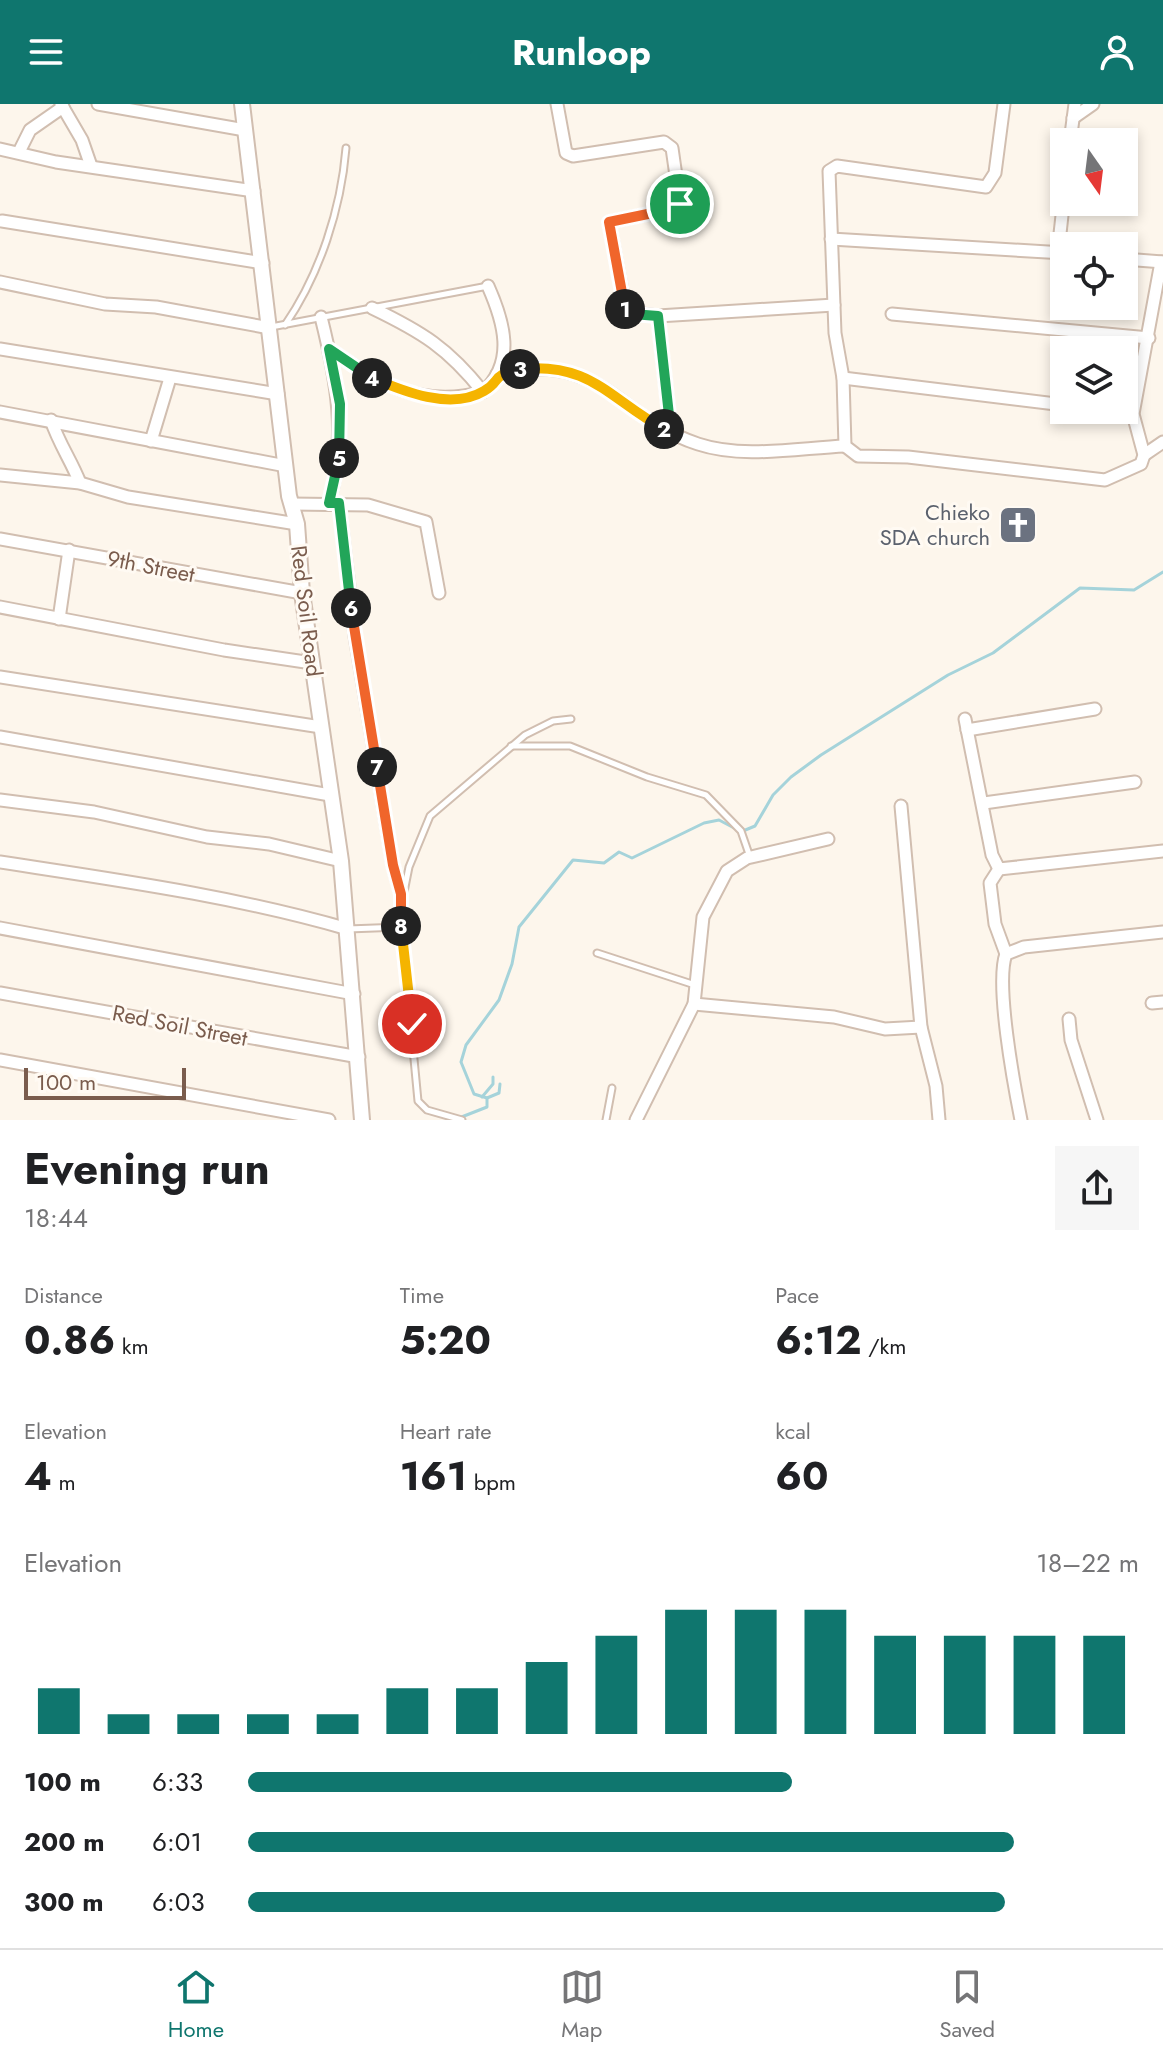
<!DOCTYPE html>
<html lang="en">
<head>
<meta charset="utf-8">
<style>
	body { margin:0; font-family:Jost,sans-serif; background:#f6f6f6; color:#202124; height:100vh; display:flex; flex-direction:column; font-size:30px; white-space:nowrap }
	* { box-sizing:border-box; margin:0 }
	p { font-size:26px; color:#757577 }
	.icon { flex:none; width:44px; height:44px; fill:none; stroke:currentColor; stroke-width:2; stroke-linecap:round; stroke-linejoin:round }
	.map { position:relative; height:1016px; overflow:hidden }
	.panel { display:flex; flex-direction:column; background:#fff; flex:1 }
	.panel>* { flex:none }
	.needle { width:52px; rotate:166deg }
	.buttons { position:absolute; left:1050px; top:24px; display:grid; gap:16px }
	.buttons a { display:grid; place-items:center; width:88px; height:88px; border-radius:0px; background:#fff; box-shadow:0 4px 12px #0003; font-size:40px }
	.scale { position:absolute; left:24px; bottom:20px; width:162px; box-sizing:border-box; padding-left:8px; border:4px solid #7a5c4d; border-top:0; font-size:22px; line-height:28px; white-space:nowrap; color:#7a5c4d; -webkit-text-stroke:6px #fffaf3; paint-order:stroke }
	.pin { position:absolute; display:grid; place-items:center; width:68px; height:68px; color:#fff; margin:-34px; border:4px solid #fff; border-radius:50%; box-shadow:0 2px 8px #0007 }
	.km { position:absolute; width:40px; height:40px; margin:-20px; border-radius:50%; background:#222; color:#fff; font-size:22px; line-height:40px; text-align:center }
	.round { display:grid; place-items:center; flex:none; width:84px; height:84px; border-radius:0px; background:#f6f6f6 }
	.summary { display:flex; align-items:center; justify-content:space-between; height:136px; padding:0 24px }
	h1 { font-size:44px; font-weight:700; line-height:60px }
	.metrics { display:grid; grid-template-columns:repeat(3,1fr); gap:12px; height:136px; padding:8px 24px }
	.metrics div { display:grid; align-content:center }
	.metrics b { font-size:40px; font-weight:700 }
	.metrics small { font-size:22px; font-weight:400 }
	.metrics p { font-size:22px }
	.chart { height:224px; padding:16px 24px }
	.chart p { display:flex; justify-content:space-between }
	.chart svg { width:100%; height:144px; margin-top:8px; stroke:#0f766e; stroke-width:6 }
	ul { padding:0 24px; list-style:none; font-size:26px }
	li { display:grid; grid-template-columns:128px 96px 1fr; align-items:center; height:60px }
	li i { height:20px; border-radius:10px; background:#0f766e }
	header { display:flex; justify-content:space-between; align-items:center; height:104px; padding:0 24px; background:#0f766e; color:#fff; font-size:36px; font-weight:700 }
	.menu { display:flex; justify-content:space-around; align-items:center; height:112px; border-top:2px solid #e0e0e0; background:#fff; font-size:22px; color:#757577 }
	.menu a { display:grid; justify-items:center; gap:4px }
	.menu .current { color:#0f766e }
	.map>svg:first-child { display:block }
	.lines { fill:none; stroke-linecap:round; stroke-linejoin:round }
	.stream { stroke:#a5d3da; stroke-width:3 }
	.service-casing { stroke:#d1beb0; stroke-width:9 }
	.minor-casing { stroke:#d1beb0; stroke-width:15 }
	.tertiary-casing { stroke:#d1beb0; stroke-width:18 }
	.service { stroke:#fff; stroke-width:5 }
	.minor { stroke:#fff; stroke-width:11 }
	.tertiary { stroke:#fff; stroke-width:14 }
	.split-1-casing { stroke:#fff; stroke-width:16 }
	.split-2-casing { stroke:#fff; stroke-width:16 }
	.split-3-casing { stroke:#fff; stroke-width:16 }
	.split-4-casing { stroke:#fff; stroke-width:16 }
	.split-5-casing { stroke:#fff; stroke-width:16 }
	.split-6-casing { stroke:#fff; stroke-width:16 }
	.split-7-casing { stroke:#fff; stroke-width:16 }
	.split-8-casing { stroke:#fff; stroke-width:16 }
	.split-9-casing { stroke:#fff; stroke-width:16 }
	.split-1 { stroke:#f0652b; stroke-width:10 }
	.split-2 { stroke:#22a559; stroke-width:10 }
	.split-3 { stroke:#f5b400; stroke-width:10 }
	.split-4 { stroke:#f5b400; stroke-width:10 }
	.split-5 { stroke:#22a559; stroke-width:10 }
	.split-6 { stroke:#22a559; stroke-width:10 }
	.split-7 { stroke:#f0652b; stroke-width:10 }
	.split-8 { stroke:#f0652b; stroke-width:10 }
	.split-9 { stroke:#f5b400; stroke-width:10 }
	.labels { text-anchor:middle; stroke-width:6; stroke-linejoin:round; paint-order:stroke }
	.worship-label { font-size:22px; fill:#5b616d; stroke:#fffaf3; text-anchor:end }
	.street-label { font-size:22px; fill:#7a5c4d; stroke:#fffaf3 }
</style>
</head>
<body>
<header><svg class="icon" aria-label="menu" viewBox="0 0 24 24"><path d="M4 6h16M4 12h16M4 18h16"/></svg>Runloop<svg class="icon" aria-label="person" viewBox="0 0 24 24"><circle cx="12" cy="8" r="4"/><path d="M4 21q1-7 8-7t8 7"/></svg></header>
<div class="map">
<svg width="1163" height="1016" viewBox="0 0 1163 1016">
	<rect width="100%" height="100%" fill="#fdf6ec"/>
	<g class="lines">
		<!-- stream -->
		<g class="stream">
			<path d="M743,727L755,722L773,691L791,673L821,651L948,571L993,549L1080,484L1134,486L1163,468"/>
			<path d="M482,993L493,980V973"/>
			<path d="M487,994L499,989L500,980"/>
			<path d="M459,1014L487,1003V994L474,990L461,958L466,941L499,896L512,860L519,823L573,756L604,759L619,748L632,754L704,719L719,716L736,725"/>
		</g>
		<defs>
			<g id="service">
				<path d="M285,221C320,170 341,105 346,44"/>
				<path d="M271,223L488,182"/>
				<path d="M511,642H570L647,673L706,691L741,727L750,753"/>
				<path d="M348,825L401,823"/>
				<path d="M597,849L695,881"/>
				<path d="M462,1016L427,1006L418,997L400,808L409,763L430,712L525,631L553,617L571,615"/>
				<path d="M606,1016L612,984"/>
			</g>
			<g id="minor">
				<path d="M61,0L82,36L91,62"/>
				<path d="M98,0L245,26"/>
				<path d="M557,0L566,49L573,52L664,38L672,44L680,100L672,105L609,118L626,208L658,212"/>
				<path d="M1004,0L995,69L986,83L837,62L829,67L835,229L843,274L845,342L858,352L908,353L1105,376L1141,360L1144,351L1133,310L1161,158"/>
				<path d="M1073,14L1093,0"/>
				<path d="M1070,38L1075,0"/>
				<path d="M0,45L56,58L254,87"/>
				<path d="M19,48L30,26L63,3"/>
				<path d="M2,117L263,159"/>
				<path d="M831,135L1064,149"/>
				<path d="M1058,148L1064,93"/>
				<path d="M1124,155L1163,158"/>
				<path d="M0,178L105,200L156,203L270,224"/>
				<path d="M372,204C422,228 448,244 483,288C516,258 504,218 488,182"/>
				<path d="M892,210L1149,234"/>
				<path d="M321,213C337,277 347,334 329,399"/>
				<path d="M0,245L278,290"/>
				<path d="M329,245C379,279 420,305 483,288"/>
				<path d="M497,270C602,246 614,312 698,340C743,355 798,344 845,342"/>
				<path d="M843,274L1064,301"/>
				<path d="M1103,306L1133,310"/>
				<path d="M0,308L286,362"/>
				<path d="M51,316C59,340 71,356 80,379"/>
				<path d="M671,329L658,212L834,201"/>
				<path d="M151,337L170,274"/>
				<path d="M1144,351L1163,338"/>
				<path d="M0,371L80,379L128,393L297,420"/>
				<path d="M339,399L355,532L393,761L401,790"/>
				<path d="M291,400L368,401L426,418L439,489"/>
				<path d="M0,435L302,489"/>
				<path d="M0,503L224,546L312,559"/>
				<path d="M59,515L69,446"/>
				<path d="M0,573L321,623"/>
				<path d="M965,615L992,751L999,765L1163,747"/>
				<path d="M967,626L1095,605"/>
				<path d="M0,633L330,691"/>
				<path d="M0,696L94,708L207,733L269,740L341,757"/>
				<path d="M984,699L1135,678"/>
				<path d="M901,702L921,923L936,982L939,1016"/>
				<path d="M0,758C117,776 234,792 348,825"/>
				<path d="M999,765L990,779L995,820L1006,850"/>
				<path d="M0,824L354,890"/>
				<path d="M0,889L359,953"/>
				<path d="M1152,899L1163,898"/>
				<path d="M694,900L834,913L885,925L921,923"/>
				<path d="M1069,915L1071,936L1097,1016"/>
				<path d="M0,956L329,1016"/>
				<path d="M636,1016L694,900L703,813L727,767L747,754L828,735"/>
				<path d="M1021,1016C1014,981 995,879 1006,850L1024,843L1163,828"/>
			</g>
			<path id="tertiary" d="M242,0L289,392L297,420L302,489L341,757L362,1016"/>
		</defs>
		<!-- service casing -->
		<use href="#service" class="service-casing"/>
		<!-- minor casing -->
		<use href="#minor" class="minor-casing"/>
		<!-- tertiary casing -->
		<use href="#tertiary" class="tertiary-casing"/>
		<!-- service -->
		<use href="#service" class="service"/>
		<!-- minor -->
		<use href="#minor" class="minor"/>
		<!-- tertiary -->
		<use href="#tertiary" class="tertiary"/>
	</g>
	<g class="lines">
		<defs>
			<path id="split-1" d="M625,205L609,118L672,105L680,100"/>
			<path id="split-2" d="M625,205L632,210L658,212L671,329L664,325"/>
			<path id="split-3" d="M520,265C591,258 609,295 664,325"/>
			<path id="split-4" d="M372,274C403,287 451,307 484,287C503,276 489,272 520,265"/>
			<path id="split-5" d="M339,354L340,300L329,245L372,274"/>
			<path id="split-6" d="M339,354L329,399H339L351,504"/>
			<path id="split-7" d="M351,504L377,663"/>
			<path id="split-8" d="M377,663L393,761L401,790V822"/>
			<path id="split-9" d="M401,822L412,920"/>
		</defs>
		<!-- split-1 casing -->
		<use href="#split-1" class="split-1-casing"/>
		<!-- split-2 casing -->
		<use href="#split-2" class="split-2-casing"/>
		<!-- split-3 casing -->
		<use href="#split-3" class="split-3-casing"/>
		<!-- split-4 casing -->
		<use href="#split-4" class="split-4-casing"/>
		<!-- split-5 casing -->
		<use href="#split-5" class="split-5-casing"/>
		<!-- split-6 casing -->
		<use href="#split-6" class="split-6-casing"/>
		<!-- split-7 casing -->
		<use href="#split-7" class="split-7-casing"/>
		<!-- split-8 casing -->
		<use href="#split-8" class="split-8-casing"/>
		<!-- split-9 casing -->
		<use href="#split-9" class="split-9-casing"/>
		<!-- split-1 -->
		<use href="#split-1" class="split-1"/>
		<!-- split-2 -->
		<use href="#split-2" class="split-2"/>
		<!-- split-3 -->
		<use href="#split-3" class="split-3"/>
		<!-- split-4 -->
		<use href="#split-4" class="split-4"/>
		<!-- split-5 -->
		<use href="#split-5" class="split-5"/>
		<!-- split-6 -->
		<use href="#split-6" class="split-6"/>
		<!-- split-7 -->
		<use href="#split-7" class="split-7"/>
		<!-- split-8 -->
		<use href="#split-8" class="split-8"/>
		<!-- split-9 -->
		<use href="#split-9" class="split-9"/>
	</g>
	<!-- icons -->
	<defs>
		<symbol id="church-square" viewBox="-11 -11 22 22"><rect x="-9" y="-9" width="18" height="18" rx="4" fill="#6b7280" stroke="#fffaf3"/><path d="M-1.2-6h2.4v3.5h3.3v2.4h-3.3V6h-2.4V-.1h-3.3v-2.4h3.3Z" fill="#fff"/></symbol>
	</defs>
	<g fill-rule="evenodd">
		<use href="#church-square" x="996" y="399" width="44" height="44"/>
	</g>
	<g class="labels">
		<!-- worship labels -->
		<g class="worship-label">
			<text x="990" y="416">Chieko<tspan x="990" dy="25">SDA church</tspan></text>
		</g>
		<!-- street labels -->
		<g class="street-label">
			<text transform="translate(151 462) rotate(11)" y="8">9th Street</text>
			<text transform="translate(307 507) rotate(83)" y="8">Red Soil Road</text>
			<text transform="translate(180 921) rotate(11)" y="8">Red Soil Street</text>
		</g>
	</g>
</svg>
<div class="buttons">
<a><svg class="needle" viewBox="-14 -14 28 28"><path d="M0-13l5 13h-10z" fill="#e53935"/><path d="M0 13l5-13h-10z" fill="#757577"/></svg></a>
<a><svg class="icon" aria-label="locate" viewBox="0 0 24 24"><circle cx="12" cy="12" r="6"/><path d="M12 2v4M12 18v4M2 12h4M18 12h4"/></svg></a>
<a><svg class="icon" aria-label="layers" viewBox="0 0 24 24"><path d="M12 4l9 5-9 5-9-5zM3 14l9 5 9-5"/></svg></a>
</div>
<div class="scale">100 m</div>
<div class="pin" style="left:680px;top:100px;background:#1e9e55"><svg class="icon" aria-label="arrive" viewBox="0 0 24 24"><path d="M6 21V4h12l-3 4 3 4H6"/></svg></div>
<div class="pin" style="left:412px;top:920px;background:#d93025"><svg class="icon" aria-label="check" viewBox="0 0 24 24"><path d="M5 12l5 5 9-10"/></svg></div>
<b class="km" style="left:625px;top:205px">1</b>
<b class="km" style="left:664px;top:325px">2</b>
<b class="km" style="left:520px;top:265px">3</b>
<b class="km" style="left:372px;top:274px">4</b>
<b class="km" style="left:339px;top:354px">5</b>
<b class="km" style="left:351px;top:504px">6</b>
<b class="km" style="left:377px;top:663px">7</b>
<b class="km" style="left:401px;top:822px">8</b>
</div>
<section class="panel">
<div class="summary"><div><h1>Evening run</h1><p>18:44</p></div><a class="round"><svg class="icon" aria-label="share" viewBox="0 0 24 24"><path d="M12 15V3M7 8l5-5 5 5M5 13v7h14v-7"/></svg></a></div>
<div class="metrics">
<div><p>Distance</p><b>0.86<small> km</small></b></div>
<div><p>Time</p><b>5:20</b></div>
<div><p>Pace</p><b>6:12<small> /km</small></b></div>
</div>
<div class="metrics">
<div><p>Elevation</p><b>4<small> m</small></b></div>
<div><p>Heart rate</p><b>161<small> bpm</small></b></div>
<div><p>kcal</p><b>60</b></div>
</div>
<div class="chart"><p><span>Elevation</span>18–22 m</p>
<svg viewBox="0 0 160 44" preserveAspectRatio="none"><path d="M5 44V30M15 44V38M25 44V38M35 44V38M45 44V38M55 44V30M65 44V30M75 44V22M85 44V14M95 44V6M105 44V6M115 44V6M125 44V14M135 44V14M145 44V14M155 44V14"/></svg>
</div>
<ul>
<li><b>100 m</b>6:33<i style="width:61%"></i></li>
<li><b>200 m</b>6:01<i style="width:86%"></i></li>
<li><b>300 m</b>6:03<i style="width:85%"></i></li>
</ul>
</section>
<nav class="menu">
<a class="current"><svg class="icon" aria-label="home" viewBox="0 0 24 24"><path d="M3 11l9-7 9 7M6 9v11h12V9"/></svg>Home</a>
<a><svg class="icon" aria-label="map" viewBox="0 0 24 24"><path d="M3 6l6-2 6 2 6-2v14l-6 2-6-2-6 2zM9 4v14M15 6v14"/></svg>Map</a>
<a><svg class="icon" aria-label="saved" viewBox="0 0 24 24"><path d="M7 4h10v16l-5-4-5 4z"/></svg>Saved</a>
</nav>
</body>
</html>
